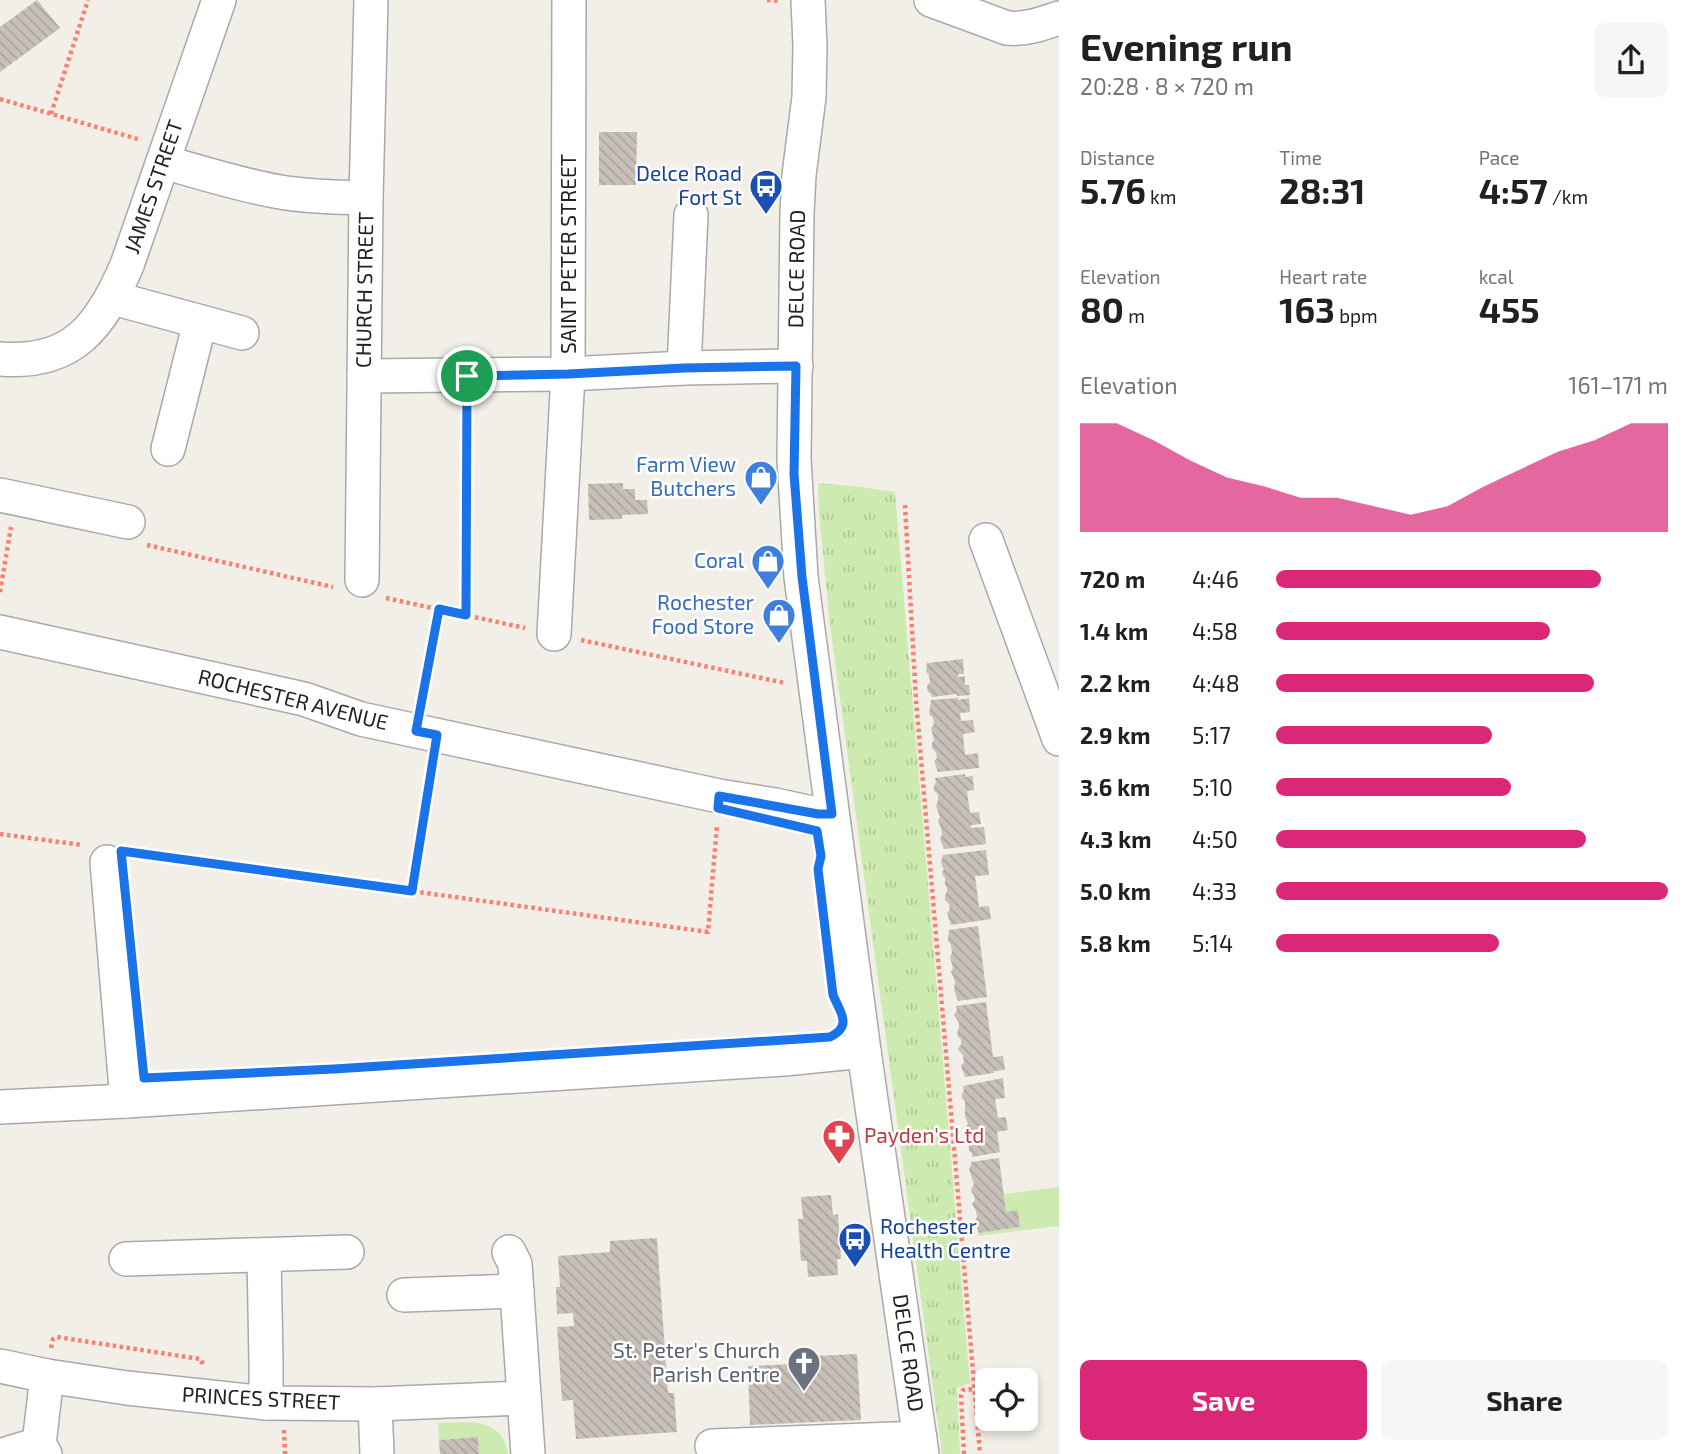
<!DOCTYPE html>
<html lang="en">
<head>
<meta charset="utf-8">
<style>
	body { margin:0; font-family:"Exo 2",sans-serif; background:#f6f6f6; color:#202124; height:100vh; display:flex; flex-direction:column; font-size:26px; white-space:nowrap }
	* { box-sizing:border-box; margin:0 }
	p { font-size:23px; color:#757577 }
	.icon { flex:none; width:38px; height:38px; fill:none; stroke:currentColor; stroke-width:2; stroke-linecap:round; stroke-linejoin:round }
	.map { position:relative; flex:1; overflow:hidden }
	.details { display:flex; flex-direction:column; background:#fff; width:630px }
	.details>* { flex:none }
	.controls { position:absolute; left:975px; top:1368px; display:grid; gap:14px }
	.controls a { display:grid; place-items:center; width:63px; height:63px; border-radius:10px; background:#fff; box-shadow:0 4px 10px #0003; font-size:35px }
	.pin { position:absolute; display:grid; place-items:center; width:60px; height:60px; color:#fff; margin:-30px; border:4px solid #fff; border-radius:50%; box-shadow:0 2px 7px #0007 }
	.round { display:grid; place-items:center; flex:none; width:74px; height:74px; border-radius:10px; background:#f6f6f6 }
	.headline { display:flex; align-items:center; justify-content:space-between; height:119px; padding:0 21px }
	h1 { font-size:38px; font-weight:700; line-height:52px }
	.stats { display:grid; grid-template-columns:repeat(3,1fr); gap:10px; height:119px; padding:7px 21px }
	.stats div { display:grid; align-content:center }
	.stats b { font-size:35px; font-weight:700 }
	.stats small { font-size:19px; font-weight:400 }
	.stats p { font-size:19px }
	.chart { height:196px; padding:14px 21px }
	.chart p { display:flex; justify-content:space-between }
	.chart svg { width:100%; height:126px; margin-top:7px; fill:#db2777; opacity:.7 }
	.primary-button { display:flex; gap:14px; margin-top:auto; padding:14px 21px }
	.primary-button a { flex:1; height:80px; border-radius:10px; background:#db2777; color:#fff; font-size:28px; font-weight:700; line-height:80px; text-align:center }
	.primary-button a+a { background:#f6f6f6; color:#202124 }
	ul { padding:0 21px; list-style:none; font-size:23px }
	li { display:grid; grid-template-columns:112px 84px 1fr; align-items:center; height:52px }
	li i { height:18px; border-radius:9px; background:#db2777 }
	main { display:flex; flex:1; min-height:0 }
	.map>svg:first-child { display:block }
	.grass { fill:url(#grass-tufts) }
	.garden { fill:#cdebb0 }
	.building { fill:url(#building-back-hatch) }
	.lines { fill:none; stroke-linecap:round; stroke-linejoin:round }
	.minor-casing { stroke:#a9a9a9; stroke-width:36 }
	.path { stroke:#fa8072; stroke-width:4.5; stroke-dasharray:3.5 3.5; stroke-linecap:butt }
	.minor { stroke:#fff; stroke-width:33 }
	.route-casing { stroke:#fff; stroke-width:14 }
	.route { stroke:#1a73e8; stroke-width:9 }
	.labels { text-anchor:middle; stroke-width:5; stroke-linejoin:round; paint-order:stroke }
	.transit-label { font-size:21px; fill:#164399; stroke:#fff; text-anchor:end }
	.street-label { font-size:21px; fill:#222; stroke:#fff }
	.shop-label { font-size:21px; fill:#366cbe; stroke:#fff; text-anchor:end }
	.health-label { font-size:21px; fill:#be3a42; stroke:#fff; text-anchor:start }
	.worship-label { font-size:21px; fill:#5b616d; stroke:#fff; text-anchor:end }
</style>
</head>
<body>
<main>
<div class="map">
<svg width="1059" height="1454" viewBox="0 0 1059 1454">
	<defs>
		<pattern id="grass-tufts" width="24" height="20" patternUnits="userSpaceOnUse" patternTransform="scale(1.75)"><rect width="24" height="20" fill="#cdebb0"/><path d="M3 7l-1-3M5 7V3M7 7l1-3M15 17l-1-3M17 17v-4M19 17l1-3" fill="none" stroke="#b0c997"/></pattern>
		<pattern id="building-back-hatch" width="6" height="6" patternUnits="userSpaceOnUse" patternTransform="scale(1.75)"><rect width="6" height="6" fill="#c7bfb8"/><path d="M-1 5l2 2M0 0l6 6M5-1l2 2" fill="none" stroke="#aba49e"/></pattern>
	</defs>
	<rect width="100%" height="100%" fill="#f2efe9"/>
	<!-- grass -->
	<path class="grass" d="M818,483L854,486L895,492L970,1383L957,1388L960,1454H942L829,617L819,512Z"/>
	<!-- garden -->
	<g class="garden">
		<path d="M1059,1187V1226L978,1236L979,1233L1020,1227L1018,1211L1006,1212L1004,1194Z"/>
		<path d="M474,1422C494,1426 505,1433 508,1454H479L478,1437L439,1440L438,1423Z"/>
	</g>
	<!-- building -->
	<g class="building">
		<path d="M37,0L60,28L0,72V27Z"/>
		<path d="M599,132H637L636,185H599Z"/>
		<path d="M623,483V489H635V500H647L648,514L622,515V519L589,520L588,484Z"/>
		<path d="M963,659L964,674H958V677L965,676V685H969L970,695L957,696V694L932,697L931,694L928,692L927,686L930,682L929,675L926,672L927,663Z"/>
		<path d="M958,698V700L969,698L970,712L960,713L961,721L973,720L975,732L963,734L965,755L978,753L979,768L938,772L934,761L937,758L936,752L932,748V743L934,740L931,728L934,724L933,718L929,714L931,700Z"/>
		<path d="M965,774V777L973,776L974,790L967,791L970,813L979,812L981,824L971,825V828L984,827L986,844L944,849L940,839L942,835L941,828L938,821L940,817L936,806L938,800V794L934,791V786L936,782L935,778Z"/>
		<path d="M986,850L989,875L975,876L979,907L989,906L991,919L951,925L947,913L950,910L949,904L945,900V895L947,892V888L945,885V877L943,876L942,871L944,870L941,862L943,855Z"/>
		<path d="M978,926L987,997L958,1001L954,990L955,981L951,972L953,968L950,957L952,953L951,945L948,941L949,930Z"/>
		<path d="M986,1002L993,1057L1003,1056L1005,1070L994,1071V1073L965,1077L961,1066L964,1062L963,1055L959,1051L958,1048L961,1045V1039L958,1037L957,1033L959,1027V1023L954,1015L957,1010L956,1006Z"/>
		<path d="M1003,1078L1005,1098L995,1099L998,1118L1006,1117L1008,1130L997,1132L1000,1152L972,1157V1153L969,1151V1134L965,1128L968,1124L965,1116V1101L962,1098V1094L964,1090L963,1086Z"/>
		<path d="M999,1158L1006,1212L1018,1210L1020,1227L979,1233L975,1222L977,1217L976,1211L972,1204L975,1200L974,1195L972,1193L971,1189L974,1184L969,1170L971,1165V1162Z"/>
		<path d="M831,1195L833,1215L838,1214L841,1259H837L838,1275L808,1277L807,1261H801L798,1219H803L801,1197Z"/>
		<path d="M657,1238L668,1393H674L677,1432L576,1439L573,1400L562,1401L557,1327L574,1326L573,1313L557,1314L556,1287H560L558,1256L610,1252V1241Z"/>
		<path d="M857,1354L861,1420L750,1425L748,1366L816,1363V1356Z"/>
		<path d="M478,1437L479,1454H440L439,1440Z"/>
	</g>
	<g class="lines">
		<defs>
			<g id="minor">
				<path d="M808,0L810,45L809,97L799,175L797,213L794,459L801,577L864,1051L922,1454"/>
				<path d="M931,0L1007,28C1025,30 1041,24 1059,18"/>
				<path d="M164,162C202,173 240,185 280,192C308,197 337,197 366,198"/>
				<path d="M113,298L242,333"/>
				<path d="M0,359C73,365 101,326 127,265L219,0"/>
				<path d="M684,368L691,215"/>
				<path d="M364,376L568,374L684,368L796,366"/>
				<path d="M168,449L200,322"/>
				<path d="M0,495L128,522"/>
				<path d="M986,540L1059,739"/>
				<path d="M362,580L366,198L371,0"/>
				<path d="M0,632L304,699L361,719L719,796L775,805L812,813L832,814"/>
				<path d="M554,634L568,374L569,0"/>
				<path d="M107,862L127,1101"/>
				<path d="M0,1107L127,1101L784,1059L864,1051"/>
				<path d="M509,1252L515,1264L528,1454"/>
				<path d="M264,1255L266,1361V1403"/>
				<path d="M126,1259L347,1252"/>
				<path d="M404,1295L517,1291"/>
				<path d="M0,1366L47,1376L127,1388L266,1403L375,1404L524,1398"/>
				<path d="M375,1404L377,1454"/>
				<path d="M712,1446L920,1438"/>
				<path d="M6,1454L39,1444"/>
				<path d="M45,1454L39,1444L47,1376"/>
			</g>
		</defs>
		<!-- minor casing -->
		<use href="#minor" class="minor-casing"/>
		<!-- path -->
		<g class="path">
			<path d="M767,0L780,1"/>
			<path d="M0,99L141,140"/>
			<path d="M51,114L88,0"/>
			<path d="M905,505L916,700L980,1454"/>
			<path d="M147,545L333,587"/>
			<path d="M0,592L11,527"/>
			<path d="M386,598L525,628"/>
			<path d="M466,615L467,403"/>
			<path d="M581,640L785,683"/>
			<path d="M421,701L439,609"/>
			<path d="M0,834L82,845"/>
			<path d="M136,853L708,932L717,825"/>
			<path d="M412,891L432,764"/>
			<path d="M51,1348L53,1339L57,1337L200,1359L202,1361V1366"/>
			<path d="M284,1430L285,1454"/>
			<path d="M964,1454L961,1395L963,1390L975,1389"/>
		</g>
		<!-- minor -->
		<use href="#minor" class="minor"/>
	</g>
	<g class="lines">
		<defs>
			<path id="route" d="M796,366L794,474L802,577L832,814H818L719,796L718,808L817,831L821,856L818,869L833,995C840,1012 853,1026 830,1037L334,1069L144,1078L121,851L412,891L437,735L416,731L439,609L466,615L467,376L568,374L684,368Z"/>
		</defs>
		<!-- route casing -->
		<use href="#route" class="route-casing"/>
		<!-- route -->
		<use href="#route" class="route"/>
	</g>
	<!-- icons -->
	<defs>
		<symbol id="bus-pin" viewBox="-11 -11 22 30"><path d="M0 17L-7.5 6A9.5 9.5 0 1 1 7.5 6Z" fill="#1a4fb4" stroke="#fff"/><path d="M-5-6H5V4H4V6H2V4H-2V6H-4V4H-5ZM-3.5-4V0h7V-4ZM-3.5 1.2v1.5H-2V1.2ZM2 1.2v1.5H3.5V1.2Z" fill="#fff"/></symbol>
		<symbol id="shop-pin" viewBox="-11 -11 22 30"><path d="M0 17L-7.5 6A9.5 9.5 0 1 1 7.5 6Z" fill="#3f7fe0" stroke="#fff"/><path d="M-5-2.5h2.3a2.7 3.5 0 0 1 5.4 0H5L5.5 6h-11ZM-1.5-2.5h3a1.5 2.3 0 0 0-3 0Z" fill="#fff"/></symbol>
		<symbol id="pharmacy-pin" viewBox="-11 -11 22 30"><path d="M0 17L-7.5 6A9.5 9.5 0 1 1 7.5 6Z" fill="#e0444e" stroke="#fff"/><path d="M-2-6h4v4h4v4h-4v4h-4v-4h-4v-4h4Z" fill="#fff"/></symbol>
		<symbol id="church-pin" viewBox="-11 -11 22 30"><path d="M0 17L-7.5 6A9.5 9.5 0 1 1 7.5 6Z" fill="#6b7280" stroke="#fff"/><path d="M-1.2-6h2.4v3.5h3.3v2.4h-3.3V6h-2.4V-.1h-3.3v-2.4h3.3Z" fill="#fff"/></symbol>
	</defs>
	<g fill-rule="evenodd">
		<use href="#bus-pin" x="747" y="167" width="38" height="52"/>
		<use href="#shop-pin" x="742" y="458" width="38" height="52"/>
		<use href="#shop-pin" x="749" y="542" width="38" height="52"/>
		<use href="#shop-pin" x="760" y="596" width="38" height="52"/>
		<use href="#pharmacy-pin" x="820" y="1117" width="38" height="52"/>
		<use href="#bus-pin" x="836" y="1220" width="38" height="52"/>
		<use href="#church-pin" x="785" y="1344" width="38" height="52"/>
	</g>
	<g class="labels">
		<!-- transit labels -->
		<g class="transit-label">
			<text x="742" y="181">Delce Road<tspan x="742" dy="24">Fort St</tspan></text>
			<text x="880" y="1234" text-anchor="start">Rochester<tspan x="880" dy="24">Health Centre</tspan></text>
		</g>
		<!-- street labels -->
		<g class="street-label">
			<text transform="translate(154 187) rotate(-71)" y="7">JAMES STREET</text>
			<text transform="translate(569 254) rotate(-90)" y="7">SAINT PETER STREET</text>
			<text transform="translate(797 269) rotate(-89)" y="7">DELCE ROAD</text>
			<text transform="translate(365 290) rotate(-89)" y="7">CHURCH STREET</text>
			<text transform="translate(293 700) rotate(14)" y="7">ROCHESTER AVENUE</text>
			<text transform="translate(908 1353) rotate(82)" y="7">DELCE ROAD</text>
			<text transform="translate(261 1399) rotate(3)" y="7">PRINCES STREET</text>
		</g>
		<!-- shop labels -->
		<g class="shop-label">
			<text x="736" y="472">Farm View<tspan x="736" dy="24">Butchers</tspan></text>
			<text x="744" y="568">Coral</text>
			<text x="754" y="610">Rochester<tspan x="754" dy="24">Food Store</tspan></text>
		</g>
		<!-- health labels -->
		<g class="health-label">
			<text x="864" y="1143">Payden's Ltd</text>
		</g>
		<!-- worship labels -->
		<g class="worship-label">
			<text x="780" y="1358">St. Peter's Church<tspan x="780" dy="24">Parish Centre</tspan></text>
		</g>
	</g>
</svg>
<div class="controls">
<a><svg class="icon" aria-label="locate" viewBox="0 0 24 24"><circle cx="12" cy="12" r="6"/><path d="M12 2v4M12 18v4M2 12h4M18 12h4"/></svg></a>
</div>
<div class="pin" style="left:467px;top:376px;background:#1e9e55"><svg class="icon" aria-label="arrive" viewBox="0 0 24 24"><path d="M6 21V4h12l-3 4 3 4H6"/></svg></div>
</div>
<section class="details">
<div class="headline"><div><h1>Evening run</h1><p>20:28 · 8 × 720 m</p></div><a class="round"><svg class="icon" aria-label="share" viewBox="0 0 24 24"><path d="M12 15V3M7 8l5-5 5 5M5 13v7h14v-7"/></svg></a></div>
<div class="stats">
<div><p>Distance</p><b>5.76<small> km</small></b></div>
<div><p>Time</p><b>28:31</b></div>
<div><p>Pace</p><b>4:57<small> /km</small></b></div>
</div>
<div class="stats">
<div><p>Elevation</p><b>80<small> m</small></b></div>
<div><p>Heart rate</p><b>163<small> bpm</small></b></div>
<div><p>kcal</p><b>455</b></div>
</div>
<div class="chart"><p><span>Elevation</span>161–171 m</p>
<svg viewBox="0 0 160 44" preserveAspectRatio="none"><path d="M0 44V6L10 6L20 12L30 19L40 25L50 28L60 32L70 32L80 35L90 38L100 35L110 28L120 22L130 16L140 12L150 6L160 6V44z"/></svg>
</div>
<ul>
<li><b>720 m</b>4:46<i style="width:83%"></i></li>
<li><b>1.4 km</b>4:58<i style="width:70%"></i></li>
<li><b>2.2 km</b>4:48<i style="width:81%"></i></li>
<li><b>2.9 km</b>5:17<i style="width:55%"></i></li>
<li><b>3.6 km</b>5:10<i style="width:60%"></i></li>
<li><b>4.3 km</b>4:50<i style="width:79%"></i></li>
<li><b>5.0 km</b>4:33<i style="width:100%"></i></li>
<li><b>5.8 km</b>5:14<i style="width:57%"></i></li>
</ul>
<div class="primary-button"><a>Save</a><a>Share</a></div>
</section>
</main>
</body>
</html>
